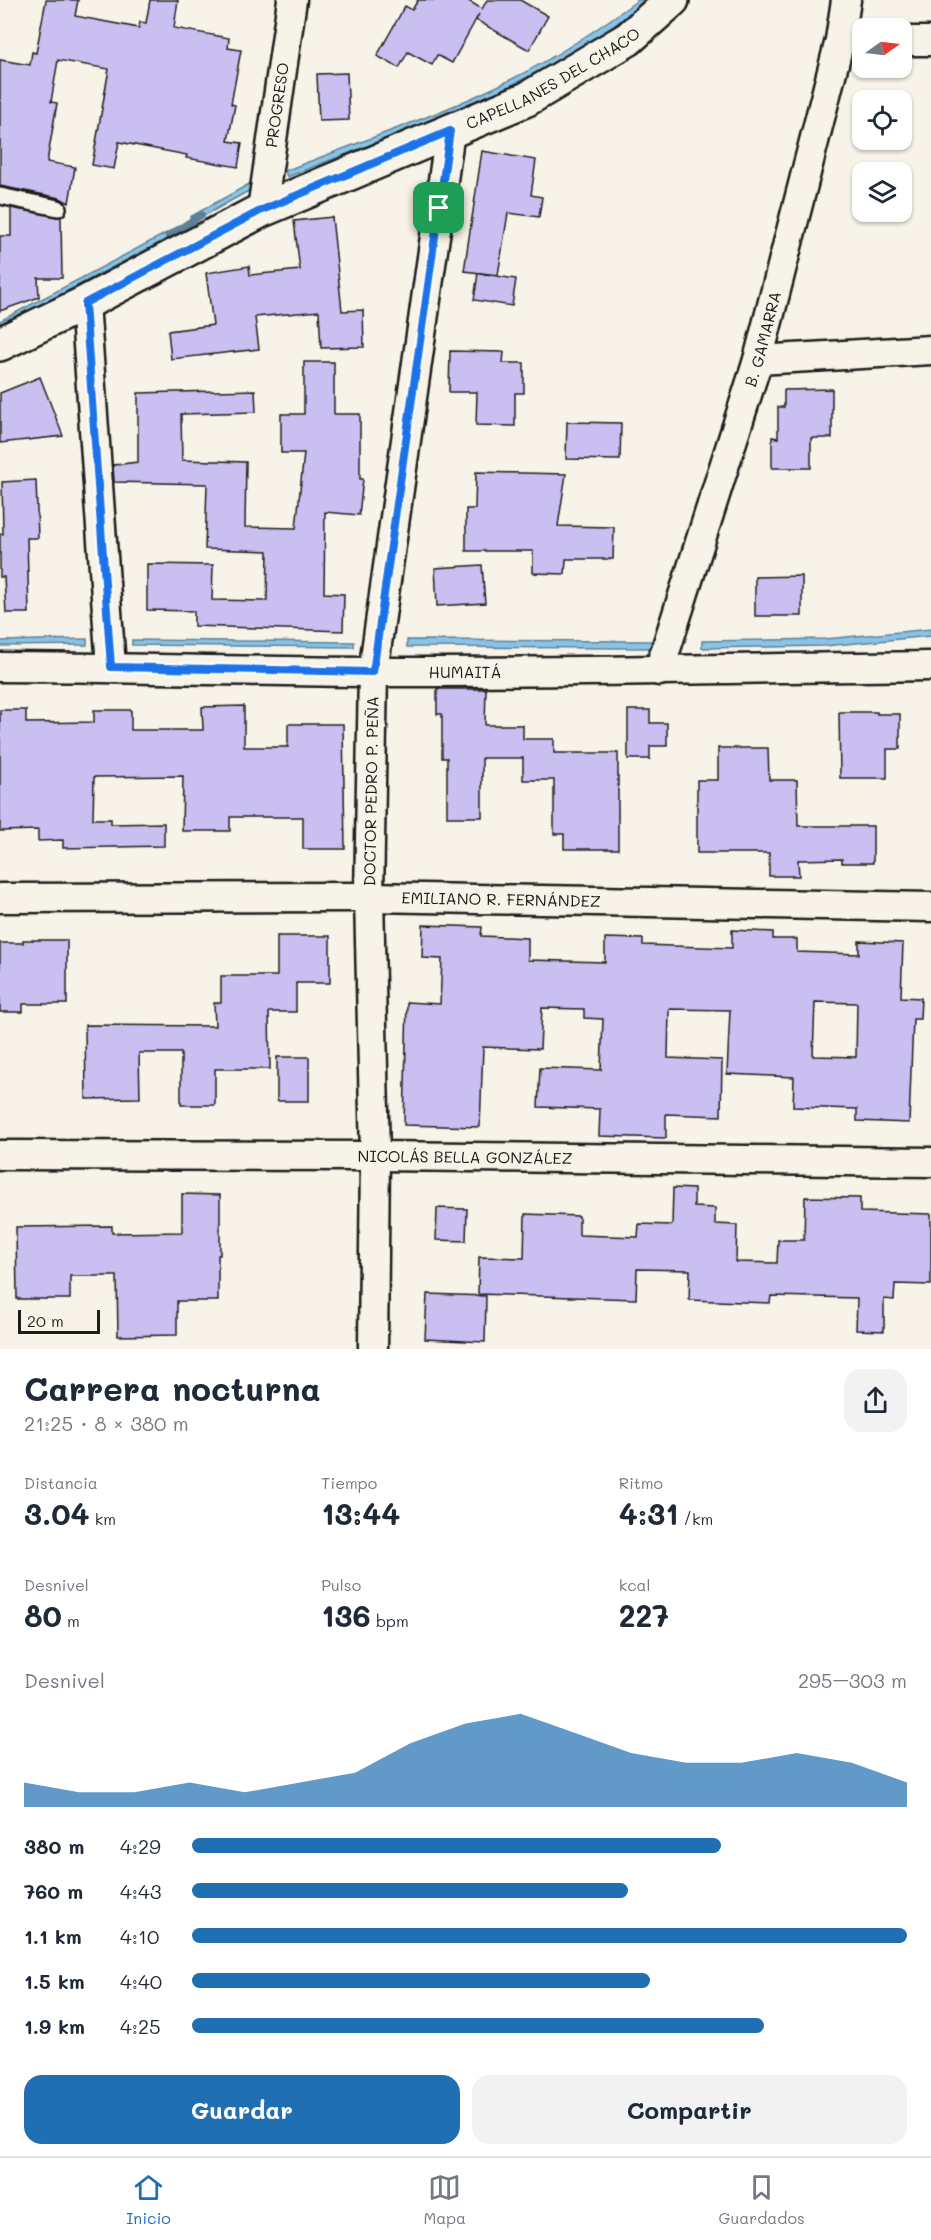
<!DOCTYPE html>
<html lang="es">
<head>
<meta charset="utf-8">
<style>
	body { margin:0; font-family:Mali,sans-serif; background:#f2f2f3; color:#1f2937; height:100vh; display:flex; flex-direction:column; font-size:22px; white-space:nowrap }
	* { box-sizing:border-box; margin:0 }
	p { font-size:20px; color:#747a83 }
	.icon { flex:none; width:33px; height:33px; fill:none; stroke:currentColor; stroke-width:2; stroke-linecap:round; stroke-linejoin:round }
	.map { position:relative; height:1349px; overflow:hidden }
	.sheet { display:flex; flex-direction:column; background:#fff; flex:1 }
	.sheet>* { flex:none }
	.needle { width:39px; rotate:76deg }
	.fabs { position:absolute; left:852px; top:18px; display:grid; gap:12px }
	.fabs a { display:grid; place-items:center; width:60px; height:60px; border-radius:12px; background:#fff; box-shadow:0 2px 4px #0004; font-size:30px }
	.scale { position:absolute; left:18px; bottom:15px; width:82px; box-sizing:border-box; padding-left:6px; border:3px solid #1c1c1c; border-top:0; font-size:16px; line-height:21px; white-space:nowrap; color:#1c1c1c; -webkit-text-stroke:4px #f7f3e8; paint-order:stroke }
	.pin { position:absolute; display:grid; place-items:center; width:51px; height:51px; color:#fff; margin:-26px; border-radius:12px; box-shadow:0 3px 9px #0006 }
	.round { display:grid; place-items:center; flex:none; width:63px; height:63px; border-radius:18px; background:#f2f2f3 }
	.head { display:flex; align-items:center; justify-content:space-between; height:102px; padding:0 24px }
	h1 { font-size:33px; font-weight:700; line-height:45px }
	.stats { display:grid; grid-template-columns:repeat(3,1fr); gap:9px; height:102px; padding:6px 24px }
	.stats div { display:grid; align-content:center }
	.stats b { font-size:30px; font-weight:700 }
	.stats small { font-size:16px; font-weight:400 }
	.stats p { font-size:16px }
	.chart { height:168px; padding:12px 24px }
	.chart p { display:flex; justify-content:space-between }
	.chart svg { width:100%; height:108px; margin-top:6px; fill:#1f6fb2; opacity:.7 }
	.button { display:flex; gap:12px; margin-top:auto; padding:12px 24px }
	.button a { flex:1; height:69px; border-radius:18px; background:#1f6fb2; color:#fff; font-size:24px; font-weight:700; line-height:69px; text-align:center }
	.button a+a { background:#f2f2f3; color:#1f2937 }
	ul { padding:0 24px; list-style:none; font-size:20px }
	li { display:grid; grid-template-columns:96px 72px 1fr; align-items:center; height:45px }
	li i { height:15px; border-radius:8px; background:#1f6fb2 }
	.tab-bar { display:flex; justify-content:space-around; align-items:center; height:84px; border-top:2px solid #e0e1e3; background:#fff; font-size:16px; color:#747a83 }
	.tab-bar a { display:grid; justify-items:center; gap:3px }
	.tab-bar .active { color:#1f6fb2 }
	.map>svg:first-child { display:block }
	.water { fill:#89c4e8; stroke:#5d8196; stroke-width:1.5 }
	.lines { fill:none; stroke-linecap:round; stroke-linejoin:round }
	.stream { stroke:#5d8196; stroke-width:8 }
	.building { fill:#c9bff1; stroke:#1c1c1c; stroke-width:1.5; fill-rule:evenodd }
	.lane-casing { stroke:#1c1c1c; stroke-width:20 }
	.street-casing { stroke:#1c1c1c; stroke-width:33 }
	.secondary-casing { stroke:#1c1c1c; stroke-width:38 }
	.lane { stroke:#f7f3e8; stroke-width:15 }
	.street { stroke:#f7f3e8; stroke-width:28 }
	.secondary { stroke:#f7f3e8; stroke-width:33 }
	.route-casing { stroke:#fff; stroke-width:12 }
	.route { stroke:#1a73e8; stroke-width:8 }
	.labels { text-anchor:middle; stroke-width:5; stroke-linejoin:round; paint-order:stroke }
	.street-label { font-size:16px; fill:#1c1c1c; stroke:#f7f3e8 }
</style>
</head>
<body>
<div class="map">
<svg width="931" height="1349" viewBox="0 0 931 1349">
	<rect width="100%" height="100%" fill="#f7f3e8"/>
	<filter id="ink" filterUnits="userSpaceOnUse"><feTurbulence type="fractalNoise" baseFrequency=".0167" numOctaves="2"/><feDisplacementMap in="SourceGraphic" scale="12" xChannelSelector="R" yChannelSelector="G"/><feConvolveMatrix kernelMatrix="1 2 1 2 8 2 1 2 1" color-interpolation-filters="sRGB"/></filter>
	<g filter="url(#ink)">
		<!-- water -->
		<g class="water">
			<path d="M638,0H648C626,16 604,35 581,48C488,103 386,138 287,177L285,171C361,141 441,115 514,78C558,56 598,29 638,0Z"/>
			<path d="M251,183L252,189L193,222L190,217Z"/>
			<path d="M176,228L180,232L0,326V321Z"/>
			<path d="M931,629V636L824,646L702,648V641L825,639Z"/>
			<path d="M87,639V645L0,646V641Z"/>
			<path d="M132,640L354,642V647L132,645Z"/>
			<path d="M407,640L652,641V648L407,647Z"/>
		</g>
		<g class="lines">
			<!-- stream -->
			<path class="stream" d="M169,236L201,215"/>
		</g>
		<!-- building -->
		<g class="building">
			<path d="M46,0H78L75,16L139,28L140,22L146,23L150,0H178L174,28L229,38L228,48L241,50L231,104L235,105L228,141L242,143L238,167L186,158L187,155L119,142L114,169L92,165L109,69L58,60L51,102L57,103L47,162L75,167L69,203L60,198L0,186V60L30,65L32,52L36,53Z"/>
			<path d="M418,0H467L482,9L487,0H520L548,16L529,50L476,20L479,14L452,63L437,55L432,65L408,52L399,68L377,56L405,6L412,10Z"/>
			<path d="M347,73L349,120L319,121L317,74Z"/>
			<path d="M482,151L536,160L531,195L542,197L539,217L508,213L498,275L464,271Z"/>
			<path d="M11,208L61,217L62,278H38L39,297L0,311V236H11Z"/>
			<path d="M332,217L342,311L363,310L364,347L321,348L319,311L255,317L259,349L171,359L168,331L213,325L206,273L249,266L250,275L300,270L294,221Z"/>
			<path d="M478,273L516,279L512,306L474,300Z"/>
			<path d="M450,351L504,352L503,363H524V393H515V426L476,425L477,392H449Z"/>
			<path d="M304,362H334V414H360V479H363L359,515L325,512L324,593L344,594L343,631L194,626V611L147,610V564L213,565L212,600L267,601L268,551L205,549L207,484L114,482L113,465L138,462V393L255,390L256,412L181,414L182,460L246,462L245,527L296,528L304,453H281V414H304Z"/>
			<path d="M40,377L63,436L0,443V393Z"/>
			<path d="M832,389V438H811V468H772V437L778,438V407H784V390Z"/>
			<path d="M567,422L621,423L620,460L566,459Z"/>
			<path d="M476,472L566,474L558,526L614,527L613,559H566L565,574L533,573V551H466V509H475Z"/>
			<path d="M36,480L38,538H27L29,613H6L4,577H0V534H3L2,482Z"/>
			<path d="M482,565L485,603L437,606L435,568Z"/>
			<path d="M802,576V616H755V577Z"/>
			<path d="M437,689H486L485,725H523V739H554V753H618V849H564V834H554V780H523V758H482V817H447V758H442V714H437Z"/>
			<path d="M244,706V747H288V724H343L345,849H303V817H230V831H182L183,776L94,777L93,819H111V824L164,823V846L63,848V840L38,841V830L0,831V710H26V723L94,722V710H131V730H203L202,707Z"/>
			<path d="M628,710H650V723H667V746H650V759H628Z"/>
			<path d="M839,712H877V714H900V749H887V778H840Z"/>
			<path d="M718,748H768L769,780H797L798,826H873V863H842V859L798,860L799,876H769V853H697V780H718Z"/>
			<path d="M423,925L482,927L481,936L528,938V960L605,962V938L643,939V945L732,948V930L773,932V939H797V952L859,954V941L903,943L901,997L921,998L920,1019H913L909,1123L857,1121V1109L793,1107L794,1077L727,1074L730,1010L669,1009L668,1058L722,1060L721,1116L666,1114V1138L599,1136L600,1109L538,1107L540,1068L601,1070L603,1019L584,1018V1009L542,1008L540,1049L483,1047L480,1127L404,1125L407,1002L440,1004L442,959L422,958ZM815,1002L857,1003L856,1057L813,1056Z"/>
			<path d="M277,936H330V983H296V1012H269L270,1069H215V1105H181V1053H139L140,1098L86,1099L85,1025L215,1026L214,1003H221V976H277Z"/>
			<path d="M23,940H67V1004H23V1012H0V943H23Z"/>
			<rect x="277" y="1057" width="32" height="44"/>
			<path d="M673,1188L694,1189V1207L715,1208V1224L737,1225L736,1262L777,1263L778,1240H804L805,1197L860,1198V1212L931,1214V1285L895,1284L894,1300L884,1299V1331L856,1330L857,1298L771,1296L770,1303L689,1300L690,1270L637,1269L636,1299L478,1294L479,1257L524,1258L525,1214L579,1216V1235L638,1237L639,1224L672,1225Z"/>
			<path d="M182,1194L220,1195V1255H218V1301H177V1335L118,1336L117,1276H70V1299H17L16,1227L112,1226V1233L182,1232Z"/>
			<path d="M437,1208L467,1209L466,1241L436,1240Z"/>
			<path d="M427,1294L486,1296L485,1342L425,1339Z"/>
		</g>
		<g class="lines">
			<defs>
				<path id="lane" d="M0,196L58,208"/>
				<g id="street">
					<path d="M902,41H931"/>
					<path id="s1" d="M262,210L292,0"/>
					<path d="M85,303L111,667"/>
					<path d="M758,360L931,350"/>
					<path id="s2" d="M0,667C125,667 249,672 374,672C560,673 745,668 931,666"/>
					<path id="s3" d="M659,671L758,360L840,40L846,0"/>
					<path id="s4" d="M0,898L369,897L931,907"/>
					<path id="s5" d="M0,1155L375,1156L931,1162"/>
					<path id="s6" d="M373,1349L375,1156L369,897L373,672L450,131"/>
				</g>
				<g id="secondary">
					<path id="s7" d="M0,344L85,303L262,210L527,99L628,39L672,0"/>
				</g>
			</defs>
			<!-- lane casing -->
			<use href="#lane" class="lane-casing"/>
			<!-- street casing -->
			<use href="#street" class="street-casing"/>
			<!-- secondary casing -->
			<use href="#secondary" class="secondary-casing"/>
			<!-- lane -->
			<use href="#lane" class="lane"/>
			<!-- street -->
			<use href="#street" class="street"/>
			<!-- secondary -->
			<use href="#secondary" class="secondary"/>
		</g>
	</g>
	<g class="lines" filter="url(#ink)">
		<defs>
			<path id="route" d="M450,131L373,672L111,667L85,303L262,210Z"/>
		</defs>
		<!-- route casing -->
		<use href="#route" class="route-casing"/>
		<!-- route -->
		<use href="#route" class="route"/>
	</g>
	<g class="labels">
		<!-- street labels -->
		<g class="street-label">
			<text dy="6" stroke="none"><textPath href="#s7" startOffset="614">CAPELLANES DEL CHACO</textPath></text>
			<text dy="6" stroke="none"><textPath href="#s1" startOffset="106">PROGRESO</textPath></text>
			<text dy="6" stroke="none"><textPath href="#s3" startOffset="348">B. GAMARRA</textPath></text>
			<text dy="6" stroke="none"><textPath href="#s2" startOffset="465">HUMAITÁ</textPath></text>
			<text dy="6" stroke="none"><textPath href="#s6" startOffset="558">DOCTOR PEDRO P. PEÑA</textPath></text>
			<text dy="6" stroke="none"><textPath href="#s4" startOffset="501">EMILIANO R. FERNÁNDEZ</textPath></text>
			<text dy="6" stroke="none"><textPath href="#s5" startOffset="465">NICOLÁS BELLA GONZÁLEZ</textPath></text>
		</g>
	</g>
</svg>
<div class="fabs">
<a><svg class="needle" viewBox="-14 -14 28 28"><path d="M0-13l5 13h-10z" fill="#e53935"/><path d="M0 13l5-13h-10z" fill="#747a83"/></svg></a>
<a><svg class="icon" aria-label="locate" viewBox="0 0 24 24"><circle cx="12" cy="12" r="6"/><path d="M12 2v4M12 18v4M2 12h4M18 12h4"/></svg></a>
<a><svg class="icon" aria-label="layers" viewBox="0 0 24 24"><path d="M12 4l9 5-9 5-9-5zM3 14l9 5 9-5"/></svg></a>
</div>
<div class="scale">20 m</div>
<div class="pin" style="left:439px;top:208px;background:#1e9e55"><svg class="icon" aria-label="arrive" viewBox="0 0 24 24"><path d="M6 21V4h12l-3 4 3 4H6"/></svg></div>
</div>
<section class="sheet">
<div class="head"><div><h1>Carrera nocturna</h1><p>21:25 · 8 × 380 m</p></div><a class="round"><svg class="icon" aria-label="share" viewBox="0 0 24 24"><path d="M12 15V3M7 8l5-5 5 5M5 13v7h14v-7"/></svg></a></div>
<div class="stats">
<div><p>Distancia</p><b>3.04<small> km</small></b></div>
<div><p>Tiempo</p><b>13:44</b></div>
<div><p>Ritmo</p><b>4:31<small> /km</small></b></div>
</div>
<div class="stats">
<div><p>Desnivel</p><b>80<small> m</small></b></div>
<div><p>Pulso</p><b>136<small> bpm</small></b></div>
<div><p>kcal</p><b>227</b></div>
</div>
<div class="chart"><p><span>Desnivel</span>295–303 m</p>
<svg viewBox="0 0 160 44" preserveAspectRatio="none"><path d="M0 44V34L10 38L20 38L30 34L40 38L50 34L60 30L70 18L80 10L90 6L100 14L110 22L120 26L130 26L140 22L150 26L160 34V44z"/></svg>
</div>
<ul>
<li><b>380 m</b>4:29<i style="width:74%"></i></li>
<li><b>760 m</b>4:43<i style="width:61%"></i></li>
<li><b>1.1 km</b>4:10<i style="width:100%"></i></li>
<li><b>1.5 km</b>4:40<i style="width:64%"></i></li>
<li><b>1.9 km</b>4:25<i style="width:80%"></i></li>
</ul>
<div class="button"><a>Guardar</a><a>Compartir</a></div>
</section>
<nav class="tab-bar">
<a class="active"><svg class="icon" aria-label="home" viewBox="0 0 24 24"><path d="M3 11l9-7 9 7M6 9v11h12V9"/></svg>Inicio</a>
<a><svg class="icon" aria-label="map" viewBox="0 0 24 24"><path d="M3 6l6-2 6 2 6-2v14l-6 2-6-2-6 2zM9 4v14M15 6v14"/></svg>Mapa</a>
<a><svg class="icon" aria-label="saved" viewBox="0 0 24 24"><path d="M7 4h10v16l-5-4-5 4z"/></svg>Guardados</a>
</nav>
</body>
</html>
